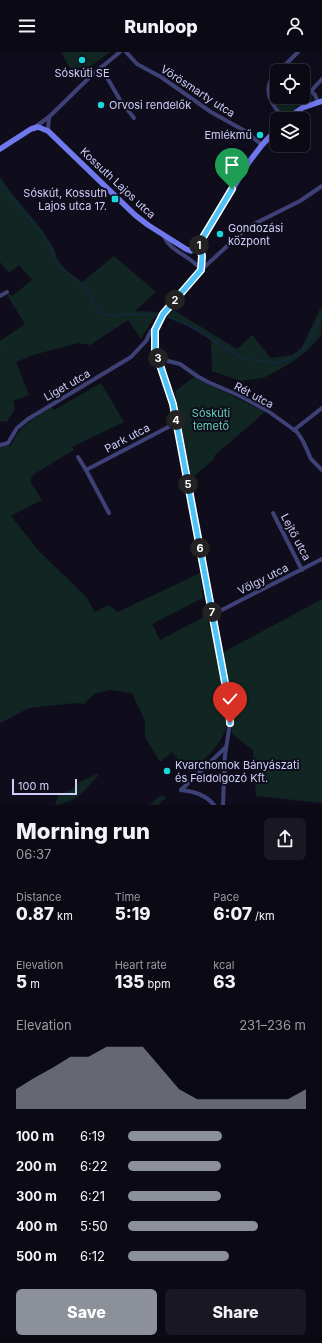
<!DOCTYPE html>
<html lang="en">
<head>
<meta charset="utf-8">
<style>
	body { margin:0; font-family:Inter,sans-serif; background:#191822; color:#f1f3f6; height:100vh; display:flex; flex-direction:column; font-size:15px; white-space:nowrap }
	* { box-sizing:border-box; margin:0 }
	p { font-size:13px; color:#9a9aa0 }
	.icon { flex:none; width:22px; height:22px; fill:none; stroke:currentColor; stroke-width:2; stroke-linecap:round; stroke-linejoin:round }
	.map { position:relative; height:753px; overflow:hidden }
	.sheet { display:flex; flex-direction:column; background:#0b0a14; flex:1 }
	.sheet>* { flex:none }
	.buttons { position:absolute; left:270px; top:12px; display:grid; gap:8px }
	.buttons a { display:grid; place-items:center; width:40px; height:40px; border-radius:6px; background:#0b0a14; box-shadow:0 2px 10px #0003,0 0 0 1px #2b2b34; font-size:20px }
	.scale { position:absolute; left:12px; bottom:10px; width:65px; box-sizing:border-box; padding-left:4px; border:2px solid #cfcef9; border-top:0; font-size:11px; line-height:14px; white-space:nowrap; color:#cfcef9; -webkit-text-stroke:3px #0f0d1b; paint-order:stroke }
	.pin { position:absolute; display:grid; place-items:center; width:34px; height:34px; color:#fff; margin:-41px -17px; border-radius:50% 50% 50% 0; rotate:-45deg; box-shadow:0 0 4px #0007 }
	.pin .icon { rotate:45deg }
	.km { position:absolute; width:20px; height:20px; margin:-10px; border-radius:50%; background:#222; color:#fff; font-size:11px; line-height:20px; text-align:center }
	.round { display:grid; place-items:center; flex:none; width:42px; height:42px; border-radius:6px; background:#191822 }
	.overview { display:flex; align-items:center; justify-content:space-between; height:68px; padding:0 16px }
	h1 { font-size:22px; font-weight:800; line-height:30px }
	.metrics { display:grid; grid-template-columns:repeat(3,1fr); gap:6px; height:68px; padding:4px 16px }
	.metrics div { display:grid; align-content:center }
	.metrics b { font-size:17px; font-weight:800 }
	.metrics small { font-size:11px; font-weight:400 }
	.metrics p { font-size:11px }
	.chart { height:112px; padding:8px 16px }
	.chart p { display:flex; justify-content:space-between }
	.chart svg { width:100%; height:72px; margin-top:4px; fill:#8c9099; opacity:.7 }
	.action { display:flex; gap:8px; margin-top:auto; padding:8px 16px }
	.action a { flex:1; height:46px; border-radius:6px; background:#8c9099; color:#fff; font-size:16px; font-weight:800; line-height:46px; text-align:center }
	.action a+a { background:#191822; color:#f1f3f6 }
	ul { padding:0 16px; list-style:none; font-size:13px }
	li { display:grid; grid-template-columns:64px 48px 1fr; align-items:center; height:30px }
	li i { height:10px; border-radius:5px; background:#8c9099 }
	header { display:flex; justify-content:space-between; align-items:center; height:52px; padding:0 16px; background:#0b0a14; font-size:18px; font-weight:800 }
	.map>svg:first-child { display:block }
	.green { fill:#112522 }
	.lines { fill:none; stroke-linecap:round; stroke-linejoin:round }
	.stream { stroke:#13283f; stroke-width:1.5 }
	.street { stroke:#3e4175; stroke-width:4 }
	.secondary { stroke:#7078ee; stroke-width:5.5 }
	.route-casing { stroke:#fff; stroke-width:8 }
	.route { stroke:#4fc3f7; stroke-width:5 }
	.poi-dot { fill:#1ad7d9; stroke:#0f0d1b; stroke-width:1.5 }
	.labels { text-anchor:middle; stroke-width:4; stroke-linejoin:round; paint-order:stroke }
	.poi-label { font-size:11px; fill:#cfcef9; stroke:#0f0d1b; text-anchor:start }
	.street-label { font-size:11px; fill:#cfcef9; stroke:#0f0d1b }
	.park-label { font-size:11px; fill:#63cfab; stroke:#0f0d1b }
</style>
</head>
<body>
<header><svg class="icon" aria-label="menu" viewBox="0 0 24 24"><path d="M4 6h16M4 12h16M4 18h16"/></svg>Runloop<svg class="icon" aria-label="person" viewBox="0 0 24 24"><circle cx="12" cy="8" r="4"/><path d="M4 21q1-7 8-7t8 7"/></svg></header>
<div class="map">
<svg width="322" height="753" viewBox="0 0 322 753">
	<rect width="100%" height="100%" fill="#0f0d1b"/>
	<!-- green -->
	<g class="green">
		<path d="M61,0H110L84,19L79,15L72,20Z"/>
		<path d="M277,24V45H303V40L306,37L311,42L312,49L299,54L286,65L283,63C273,48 264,41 277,24Z"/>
		<path d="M0,125L10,139L42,178L54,197L57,207L68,220L82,230L114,204L156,240L135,259L157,260L158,262L150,272L141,287L128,268L90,293L78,291L33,303L16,310L29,343L13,349L15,357L7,370L0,369V289L25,272L7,243L9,241L12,244L32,228L19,213L9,221L0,210Z"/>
		<path d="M322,255L321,283L309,297L295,308L279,318L263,326L240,329L212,319L211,288L190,275L166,265L172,257L237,297L252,283L271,306L293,303L302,295L320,257Z"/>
		<path d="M194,325L265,360L215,403L214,407L191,427L175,339Z"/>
		<path d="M101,331L124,370L72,395L74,398L34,422L30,429L42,448L11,464L38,498L86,545L95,560L108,553L118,560L200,521L203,546L152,572L160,588L206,564C214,589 235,656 225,679C218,697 203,708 189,720L172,700L160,710L145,685V669L132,641L110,638L94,642L84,652L76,651L29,656L0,671V394H11C20,372 34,367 52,355L54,358Z"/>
		<path d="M322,547V751L256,744L253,698L232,682V652L222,601Z"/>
		<path d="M97,722L99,723C92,729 88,736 81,742C75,747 63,753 55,753L58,744L73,737L79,730Z"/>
		<path d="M162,743L166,746L158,753H150L158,745Z"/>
	</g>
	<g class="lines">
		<!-- stream -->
		<g class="stream">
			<path d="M0,131L44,184L52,199L57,212L85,235L90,243L96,256L100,260L107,263L116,264L123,262L158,263"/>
			<path d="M166,264L188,273L241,305L253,308L276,311L287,308L303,297L322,265"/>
			<path d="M0,295V294"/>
		</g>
		<!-- street -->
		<g class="street">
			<path d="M126,0L137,12L161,25L211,60L245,79L262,93"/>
			<path d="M286,13L292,19"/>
			<path d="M101,15L120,48L134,66"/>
			<path d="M279,19L298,0"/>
			<path d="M277,20C260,37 271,52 284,67"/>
			<path d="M303,31L315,43L318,50"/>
			<path d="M311,39L322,27"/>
			<path d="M35,75L49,65L93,22L120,0"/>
			<path d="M48,79L49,65"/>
			<path d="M164,184C170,200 192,204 201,218L248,175L300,149L322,134"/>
			<path d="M199,192L202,204L201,218L163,262L155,278V298L173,352L229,652L230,671L225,703L223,753"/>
			<path d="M0,244L7,240"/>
			<path d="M158,309L164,308L180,312L197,324L208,330L238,343L268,359L297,380L303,389L311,407L322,418"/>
			<path d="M294,378L322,356"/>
			<path d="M0,393L8,391L17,376L28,367L131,305L146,289L151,279L156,275"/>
			<path d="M78,405L86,418"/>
			<path d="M109,461L86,418L176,371"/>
			<path d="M273,461L302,518"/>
			<path d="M212,563L322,507"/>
			<path d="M181,738L226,695"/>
			<path d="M181,738C194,739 206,743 214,753"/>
		</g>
		<!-- secondary -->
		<g class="secondary">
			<path d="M287,67L302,56L322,49"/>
			<path d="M0,97L31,77L38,75L48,79L135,163L148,173L186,197L191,199L196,196L199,192L249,110L262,93L277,77"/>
		</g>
	</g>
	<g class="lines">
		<defs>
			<path id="route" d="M230,671L229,652L173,352L155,298V278L163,262L201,218L202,204L199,192L232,137"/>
		</defs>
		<!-- route casing -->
		<use href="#route" class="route-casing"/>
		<!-- route -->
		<use href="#route" class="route"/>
	</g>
	<!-- markers -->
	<g class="poi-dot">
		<circle cx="82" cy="8" r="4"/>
		<circle cx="101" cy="53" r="4"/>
		<circle cx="260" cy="83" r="4"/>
		<rect x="111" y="143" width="8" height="8" rx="2"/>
		<circle cx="220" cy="182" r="4"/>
		<circle cx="167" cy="719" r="4"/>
	</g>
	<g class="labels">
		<!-- poi labels -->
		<g class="poi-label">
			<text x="82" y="25" text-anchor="middle">Sóskúti SE</text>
			<text x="109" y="57">Orvosi rendelők</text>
			<text x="252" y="87" text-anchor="end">Emlékmű</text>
			<text x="107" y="145" text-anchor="end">Sóskút, Kossuth<tspan x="107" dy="13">Lajos utca 17.</tspan></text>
			<text x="228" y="180">Gondozási<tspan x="228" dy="13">központ</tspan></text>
			<text x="175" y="717">Kvarchomok Bányászati<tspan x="175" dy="13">és Feldolgozó Kft.</tspan></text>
		</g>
		<!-- street labels -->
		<g class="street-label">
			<text transform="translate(198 39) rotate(33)" y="4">Vörösmarty utca</text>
			<text transform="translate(118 131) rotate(43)" y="4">Kossuth Lajos utca</text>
			<text transform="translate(67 333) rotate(-30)" y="4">Liget utca</text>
			<text transform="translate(254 343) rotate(28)" y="4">Rét utca</text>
			<text transform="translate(127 386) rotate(-28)" y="4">Park utca</text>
			<text transform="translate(296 485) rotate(62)" y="4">Lejtő utca</text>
			<text transform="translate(263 527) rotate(-27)" y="4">Völgy utca</text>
		</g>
		<!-- park labels -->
		<g class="park-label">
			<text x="211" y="365">Sóskúti<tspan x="211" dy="13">temető</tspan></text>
		</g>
	</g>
</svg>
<div class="buttons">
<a><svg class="icon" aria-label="locate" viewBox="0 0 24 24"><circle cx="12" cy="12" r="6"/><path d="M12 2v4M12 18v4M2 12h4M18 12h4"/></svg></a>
<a><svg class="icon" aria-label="layers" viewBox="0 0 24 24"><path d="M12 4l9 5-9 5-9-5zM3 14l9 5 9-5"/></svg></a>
</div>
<div class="scale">100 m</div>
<div class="pin" style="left:232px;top:137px;background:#1e9e55"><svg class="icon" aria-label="arrive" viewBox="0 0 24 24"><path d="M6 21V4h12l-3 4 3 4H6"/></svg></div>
<div class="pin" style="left:230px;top:671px;background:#d93025"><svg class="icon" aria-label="check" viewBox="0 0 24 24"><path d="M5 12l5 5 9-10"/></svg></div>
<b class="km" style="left:199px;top:193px">1</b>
<b class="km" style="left:175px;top:248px">2</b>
<b class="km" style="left:158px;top:306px">3</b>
<b class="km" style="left:176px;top:368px">4</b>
<b class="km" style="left:188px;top:432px">5</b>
<b class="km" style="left:200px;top:496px">6</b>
<b class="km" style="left:212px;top:560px">7</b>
</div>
<section class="sheet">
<div class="overview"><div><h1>Morning run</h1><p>06:37</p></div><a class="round"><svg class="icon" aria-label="share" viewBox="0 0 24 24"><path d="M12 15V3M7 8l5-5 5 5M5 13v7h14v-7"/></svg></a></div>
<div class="metrics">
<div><p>Distance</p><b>0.87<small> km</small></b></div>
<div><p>Time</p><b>5:19</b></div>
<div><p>Pace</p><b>6:07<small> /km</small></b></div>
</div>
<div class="metrics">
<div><p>Elevation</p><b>5<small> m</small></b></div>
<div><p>Heart rate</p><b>135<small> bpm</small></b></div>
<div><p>kcal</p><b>63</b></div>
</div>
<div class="chart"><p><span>Elevation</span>231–236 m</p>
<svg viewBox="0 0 160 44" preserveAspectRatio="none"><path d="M0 44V32L10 25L20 19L30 12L40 12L50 6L60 6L70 6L80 19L90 32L100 38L110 38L120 38L130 38L140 38L150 38L160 32V44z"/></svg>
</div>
<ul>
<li><b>100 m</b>6:19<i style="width:53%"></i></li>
<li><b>200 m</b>6:22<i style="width:52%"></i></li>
<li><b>300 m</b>6:21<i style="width:52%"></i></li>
<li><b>400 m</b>5:50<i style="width:73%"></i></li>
<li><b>500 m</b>6:12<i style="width:57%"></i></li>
</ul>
<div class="action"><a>Save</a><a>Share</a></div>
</section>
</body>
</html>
